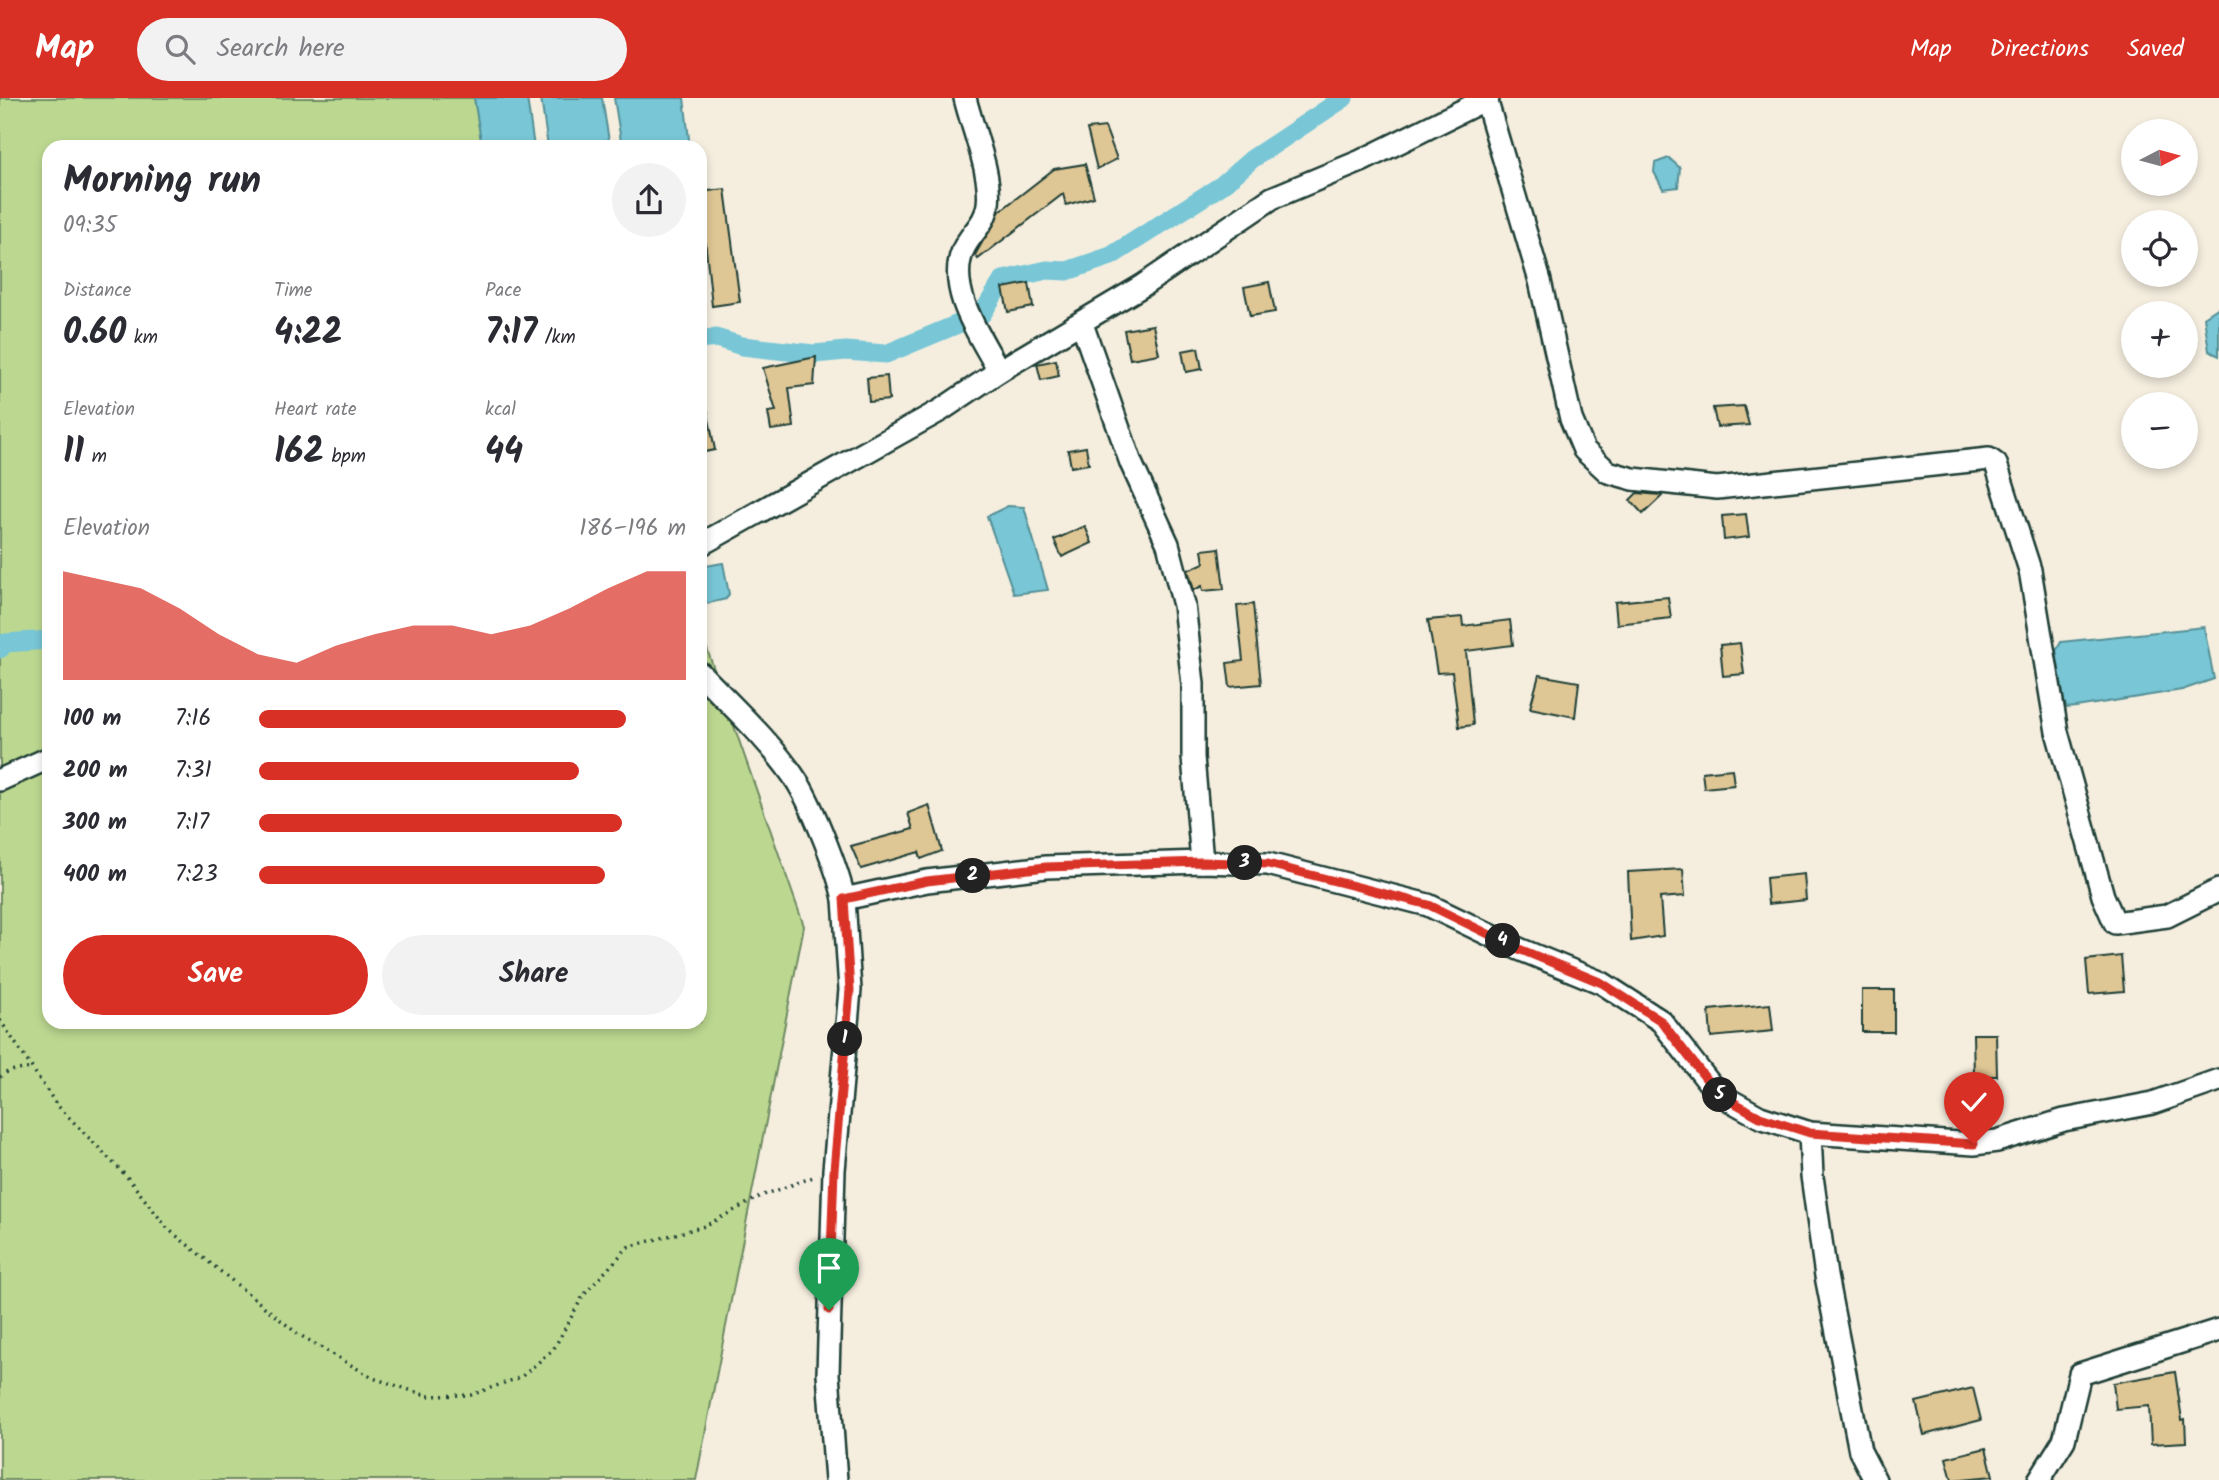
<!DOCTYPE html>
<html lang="en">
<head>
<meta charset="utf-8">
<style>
	body { margin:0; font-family:Kalam,sans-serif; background:#f2f2f3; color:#2b2b33; height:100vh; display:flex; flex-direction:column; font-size:26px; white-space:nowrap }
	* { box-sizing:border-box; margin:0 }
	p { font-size:23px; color:#7c7c81 }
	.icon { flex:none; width:38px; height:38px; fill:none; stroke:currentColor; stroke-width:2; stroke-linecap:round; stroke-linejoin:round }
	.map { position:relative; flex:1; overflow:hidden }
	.details { position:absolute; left:42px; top:42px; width:665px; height:889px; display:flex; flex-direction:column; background:#fff; border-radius:21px; box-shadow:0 4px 10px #0003 }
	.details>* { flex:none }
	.needle { width:46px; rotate:84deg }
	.tools { position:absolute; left:2121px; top:21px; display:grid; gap:14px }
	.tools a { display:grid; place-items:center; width:77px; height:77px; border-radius:50%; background:#fff; box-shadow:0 4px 10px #0003; font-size:35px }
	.pin { position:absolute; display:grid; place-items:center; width:60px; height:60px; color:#fff; margin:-72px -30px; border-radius:50% 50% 50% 0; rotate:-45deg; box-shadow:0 0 7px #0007 }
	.pin .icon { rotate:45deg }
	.km { position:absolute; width:35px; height:35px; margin:-18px; border-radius:50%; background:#222; color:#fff; font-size:19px; line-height:35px; text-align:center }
	.round { display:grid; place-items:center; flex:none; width:74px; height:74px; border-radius:37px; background:#f2f2f3 }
	.headline { display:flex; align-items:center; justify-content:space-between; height:119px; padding:0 21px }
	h1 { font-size:38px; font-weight:700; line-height:52px }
	.metrics { display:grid; grid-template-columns:repeat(3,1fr); gap:10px; height:119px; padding:7px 21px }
	.metrics div { display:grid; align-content:center }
	.metrics b { font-size:35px; font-weight:700 }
	.metrics small { font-size:19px; font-weight:400 }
	.metrics p { font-size:19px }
	.chart { height:196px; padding:14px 21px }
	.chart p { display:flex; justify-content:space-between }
	.chart svg { width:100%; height:126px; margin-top:7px; fill:#d93025; opacity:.7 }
	.cta { display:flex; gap:14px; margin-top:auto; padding:14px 21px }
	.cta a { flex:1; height:80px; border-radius:42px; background:#d93025; color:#fff; font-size:28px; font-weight:700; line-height:80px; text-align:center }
	.cta a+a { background:#f2f2f3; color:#2b2b33 }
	ul { padding:0 21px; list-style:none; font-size:23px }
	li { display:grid; grid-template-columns:112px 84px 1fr; align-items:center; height:52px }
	li i { height:18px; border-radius:9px; background:#d93025 }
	header { display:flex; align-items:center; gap:42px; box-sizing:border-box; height:98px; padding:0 35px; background:#d93025; color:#fff }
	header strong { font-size:33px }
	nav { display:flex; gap:38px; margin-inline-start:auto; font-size:24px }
	.search { width:490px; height:63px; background:#f2f2f3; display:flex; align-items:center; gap:18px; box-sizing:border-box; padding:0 24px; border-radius:38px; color:#7c7c81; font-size:26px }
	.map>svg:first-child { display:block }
	.green { fill:#bcd890; stroke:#6e8a62; stroke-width:2 }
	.water { fill:#78c6d6; stroke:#548f95; stroke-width:2 }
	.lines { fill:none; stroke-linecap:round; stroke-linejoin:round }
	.canal { stroke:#78c6d6; stroke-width:19 }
	.building { fill:#dfc695; stroke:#1f3d34; stroke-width:2 }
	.street-casing { stroke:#1f3d34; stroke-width:26 }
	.path { stroke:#1f3d34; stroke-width:3.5; stroke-dasharray:2 5; stroke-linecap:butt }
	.street { stroke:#fff; stroke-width:21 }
	.route-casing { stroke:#fff; stroke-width:14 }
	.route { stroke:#d93025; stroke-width:9 }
</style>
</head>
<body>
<header>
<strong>Map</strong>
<div class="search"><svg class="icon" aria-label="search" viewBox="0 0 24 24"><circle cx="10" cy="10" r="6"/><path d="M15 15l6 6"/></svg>Search here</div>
<nav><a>Map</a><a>Directions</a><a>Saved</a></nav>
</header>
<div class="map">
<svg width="2219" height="1382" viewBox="0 0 2219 1382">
	<rect width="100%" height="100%" fill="#f5eedf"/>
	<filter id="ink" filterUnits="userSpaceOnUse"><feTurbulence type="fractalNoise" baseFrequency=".0143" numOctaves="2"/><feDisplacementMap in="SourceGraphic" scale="14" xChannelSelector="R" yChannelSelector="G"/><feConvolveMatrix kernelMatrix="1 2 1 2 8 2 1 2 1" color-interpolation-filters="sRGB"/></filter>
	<g filter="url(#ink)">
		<!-- green -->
		<path class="green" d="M0,0H515L532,49H49V924H700V531L804,828L696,1382H0Z"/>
		<!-- water -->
		<g class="water">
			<path d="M474,0H527L534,49H482Z"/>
			<path d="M541,0H602L610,49H548Z"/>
			<path d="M614,0H684L690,49H622Z"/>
			<path d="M1669,60L1680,70L1678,89L1663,91L1654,74L1655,65Z"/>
			<path d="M2219,209V258L2209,253L2204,219Z"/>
			<path d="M1008,408L1024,409L1048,492L1014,496L987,418Z"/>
			<path d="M723,465L729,496L726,501L700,507V469Z"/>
			<path d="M2204,529L2214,581L2182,592L2076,609L2067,610L2064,604L2056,553L2061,544Z"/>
		</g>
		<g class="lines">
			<!-- canal -->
			<g class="canal">
				<path d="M700,242L716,240L742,248L814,256L846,253L886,256L982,216L1003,182L1047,172L1067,173L1111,158L1222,87L1252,61L1344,0"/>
				<path d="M0,551L5,545L49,542"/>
			</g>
		</g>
		<!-- building -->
		<g class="building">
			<path d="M1105,29L1117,61L1097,71L1087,31Z"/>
			<path d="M1085,66L1094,99L1066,107L1063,96L978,161L975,157L1000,113L1054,71Z"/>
			<path d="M725,91L740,204L712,208L700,94Z"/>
			<path d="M1269,184L1275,214L1250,218L1244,189Z"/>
			<path d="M1029,185L1033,209L1008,214L1003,190Z"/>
			<path d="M1153,227L1159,256L1130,261L1124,232Z"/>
			<path d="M1198,250L1202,271L1186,274L1182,253Z"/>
			<path d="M816,259L814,287L789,290L794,329L771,332L768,314L776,313L763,270Z"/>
			<path d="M1056,262L1059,278L1041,282L1037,266Z"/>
			<path d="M887,278L889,302L869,304L867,280Z"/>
			<path d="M1744,308L1749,327L1717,329L1713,310Z"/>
			<path d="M707,311L715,352L700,355V312Z"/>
			<path d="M1086,349L1089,366L1071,369L1068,352Z"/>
			<path d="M1637,395L1661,397L1662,398L1643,416L1630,402Z"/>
			<path d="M1746,416L1749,439L1724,442L1722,418Z"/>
			<path d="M1085,428L1092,445L1062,459L1054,442Z"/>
			<path d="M1219,450L1224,491L1203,493L1202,488L1194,492L1188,472L1204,465L1202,452Z"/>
			<path d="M1668,499L1671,520L1617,526L1615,504Z"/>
			<path d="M1253,506L1261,586L1230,589L1227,565L1243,563L1237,508Z"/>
			<path d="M1462,519L1463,528L1510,522L1513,547L1466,553L1473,627L1459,629L1452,574L1437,575L1428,522Z"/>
			<path d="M1740,545L1744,576L1723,578L1720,547Z"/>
			<path d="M1539,577L1579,584L1575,619L1530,610Z"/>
			<path d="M1732,671L1734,687L1704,690L1702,674Z"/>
			<path d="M929,707L942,753L921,761L919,754L861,771L851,748L913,731L908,715Z"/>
			<path d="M1683,771L1685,798L1660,800L1663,838L1631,843L1628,774Z"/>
			<path d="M1804,776L1806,802L1768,806L1766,780Z"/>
			<path d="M2121,858L2124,893L2089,896L2086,862Z"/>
			<rect x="1862" y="892" width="32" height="42"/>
			<path d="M1770,906L1773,933L1711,939L1709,912Z"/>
			<path d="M1973,936H1996L1997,978H1974Z"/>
			<path d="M2175,1274L2182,1322L2185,1321L2186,1344L2151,1346L2149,1308L2116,1311L2113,1285Z"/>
			<path d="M1973,1290L1981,1322L1924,1337L1916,1304Z"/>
			<path d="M1986,1350L1993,1378L1952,1382L1946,1360Z"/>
		</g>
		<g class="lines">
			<defs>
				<g id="street">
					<path d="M965,0C972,30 992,76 988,106C986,126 970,135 963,152C946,192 981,239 999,273"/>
					<path d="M1486,1L1540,183L1571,321L1584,352L1608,374L1633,381L1717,390L1989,361L1996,366L2030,472L2057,634L2103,798L2115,825L2167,818L2219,792"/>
					<path d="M1082,226L1131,365L1168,446L1184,507L1193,586V659L1202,764"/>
					<path d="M700,447L941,312L999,273L1142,188L1272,100L1361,63L1488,0"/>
					<path d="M700,575C731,607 774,647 798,685C813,710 838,772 844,801L927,783L1046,769L1202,764L1268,766L1428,807L1519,851L1602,885L1661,923L1717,995L1760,1019L1810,1035L1974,1046L1997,1043L2064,1022L2153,1005L2219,982"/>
					<path d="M0,682L49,660"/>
					<path d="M1810,1035L1812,1078L1826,1178L1860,1353L1875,1382"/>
					<path d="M836,1382L828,1276L834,1072L850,892L844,801"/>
					<path d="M2039,1382L2064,1342L2080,1276L2219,1232"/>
				</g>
			</defs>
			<!-- street casing -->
			<use href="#street" class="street-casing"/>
			<!-- path -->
			<g class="path">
				<path d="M0,922L56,1006L127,1079L168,1131L298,1236L373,1280L428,1298L471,1297L521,1279L553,1252L583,1198L628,1149L705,1128L761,1098L816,1078"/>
				<path d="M0,979L9,973L33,970"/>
			</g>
			<!-- street -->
			<use href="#street" class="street"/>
		</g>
	</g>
	<g class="lines" filter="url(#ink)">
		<defs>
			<path id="route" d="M829,1212L834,1072L850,892L844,801L927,783L1046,769L1202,764L1268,766L1429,807L1519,851L1602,885L1661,923L1717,995L1760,1019L1810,1035L1974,1046"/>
		</defs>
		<!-- route casing -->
		<use href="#route" class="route-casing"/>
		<!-- route -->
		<use href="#route" class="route"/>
	</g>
</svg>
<div class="tools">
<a><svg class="needle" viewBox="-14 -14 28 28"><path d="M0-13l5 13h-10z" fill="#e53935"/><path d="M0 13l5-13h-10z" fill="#7c7c81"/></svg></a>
<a><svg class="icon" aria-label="locate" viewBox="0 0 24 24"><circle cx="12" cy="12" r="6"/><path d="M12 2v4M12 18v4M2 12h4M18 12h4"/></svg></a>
<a>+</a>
<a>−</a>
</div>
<div class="pin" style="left:829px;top:1212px;background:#1e9e55"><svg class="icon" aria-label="arrive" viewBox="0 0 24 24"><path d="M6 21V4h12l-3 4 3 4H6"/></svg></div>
<div class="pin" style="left:1974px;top:1046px;background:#d93025"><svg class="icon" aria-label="check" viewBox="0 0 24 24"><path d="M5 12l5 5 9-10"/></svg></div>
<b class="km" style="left:845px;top:941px">1</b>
<b class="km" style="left:973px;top:778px">2</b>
<b class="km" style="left:1245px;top:765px">3</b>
<b class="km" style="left:1503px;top:843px">4</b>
<b class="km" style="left:1720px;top:997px">5</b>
<section class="details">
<div class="headline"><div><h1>Morning run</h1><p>09:35</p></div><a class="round"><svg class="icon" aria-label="share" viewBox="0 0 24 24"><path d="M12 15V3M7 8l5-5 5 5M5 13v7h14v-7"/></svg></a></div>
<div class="metrics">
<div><p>Distance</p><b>0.60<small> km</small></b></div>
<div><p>Time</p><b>4:22</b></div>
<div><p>Pace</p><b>7:17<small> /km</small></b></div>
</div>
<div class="metrics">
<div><p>Elevation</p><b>11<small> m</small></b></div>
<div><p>Heart rate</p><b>162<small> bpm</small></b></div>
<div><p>kcal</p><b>44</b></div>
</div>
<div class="chart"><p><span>Elevation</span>186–196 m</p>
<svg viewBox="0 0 160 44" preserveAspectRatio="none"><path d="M0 44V6L10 9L20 12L30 19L40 28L50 35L60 38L70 32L80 28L90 25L100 25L110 28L120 25L130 19L140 12L150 6L160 6V44z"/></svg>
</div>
<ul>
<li><b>100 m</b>7:16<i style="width:86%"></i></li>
<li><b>200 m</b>7:31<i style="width:75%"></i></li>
<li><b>300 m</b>7:17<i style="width:85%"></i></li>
<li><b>400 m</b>7:23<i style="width:81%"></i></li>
</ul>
<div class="cta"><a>Save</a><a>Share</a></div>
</section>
</div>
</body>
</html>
